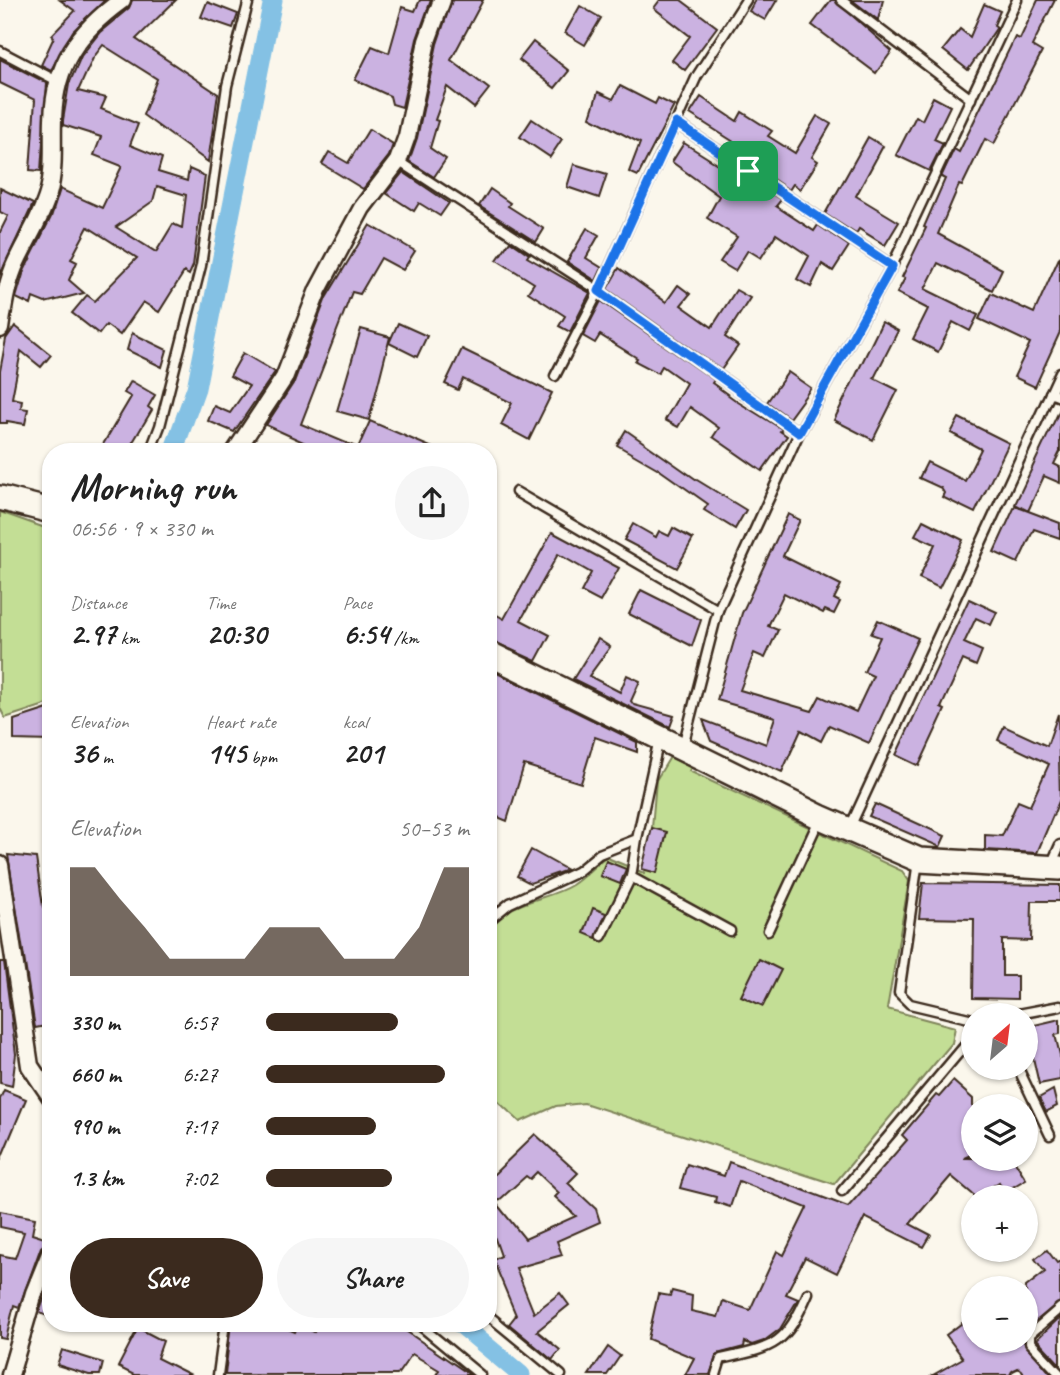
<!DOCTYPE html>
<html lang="en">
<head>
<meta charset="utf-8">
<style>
	body { margin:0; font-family:Caveat,sans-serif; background:#f6f6f6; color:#222; height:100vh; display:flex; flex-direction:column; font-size:26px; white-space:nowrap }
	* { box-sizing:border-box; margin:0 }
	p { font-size:23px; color:#767676 }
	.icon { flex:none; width:38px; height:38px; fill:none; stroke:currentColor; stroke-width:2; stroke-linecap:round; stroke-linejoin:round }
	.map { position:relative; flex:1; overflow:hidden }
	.panel { position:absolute; left:42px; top:443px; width:455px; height:889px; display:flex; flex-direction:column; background:#fff; border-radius:28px; box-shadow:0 2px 5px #0004 }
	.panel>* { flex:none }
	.needle { width:46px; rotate:28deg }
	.controls { position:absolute; left:961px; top:1003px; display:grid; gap:14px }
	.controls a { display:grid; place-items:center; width:77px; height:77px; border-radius:50%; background:#fff; box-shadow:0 2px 5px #0004; font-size:35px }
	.pin { position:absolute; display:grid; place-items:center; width:60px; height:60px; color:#fff; margin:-30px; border-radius:14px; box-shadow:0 4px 10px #0006 }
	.round { display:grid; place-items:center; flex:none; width:74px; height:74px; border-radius:37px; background:#f6f6f6 }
	.overview { display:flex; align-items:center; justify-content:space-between; height:119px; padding:0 28px }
	h1 { font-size:38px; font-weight:700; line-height:52px }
	.metrics { display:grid; grid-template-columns:repeat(3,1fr); gap:10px; height:119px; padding:7px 28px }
	.metrics div { display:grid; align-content:center }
	.metrics b { font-size:30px; font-weight:700 }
	.metrics small { font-size:19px; font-weight:400 }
	.metrics p { font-size:19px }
	.chart { height:196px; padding:14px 28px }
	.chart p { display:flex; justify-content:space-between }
	.chart svg { width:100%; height:126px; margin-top:7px; fill:#3b2a1e; opacity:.7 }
	.button { display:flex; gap:14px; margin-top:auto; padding:14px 28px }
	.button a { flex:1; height:80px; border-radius:42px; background:#3b2a1e; color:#fff; font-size:28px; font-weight:700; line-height:80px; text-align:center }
	.button a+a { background:#f6f6f6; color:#222 }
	ul { padding:0 28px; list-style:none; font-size:23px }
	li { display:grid; grid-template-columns:112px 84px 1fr; align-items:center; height:52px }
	li i { height:18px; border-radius:9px; background:#3b2a1e }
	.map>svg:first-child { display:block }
	.green { fill:#c3de95; stroke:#7f845a; stroke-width:2 }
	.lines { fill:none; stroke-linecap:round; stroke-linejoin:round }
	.canal { stroke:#84c1e4; stroke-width:19 }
	.building { fill:#cbb2e1; stroke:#3b2a1e; stroke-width:2; fill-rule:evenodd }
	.lane-casing { stroke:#3b2a1e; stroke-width:13 }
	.street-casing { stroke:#3b2a1e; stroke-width:21 }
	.secondary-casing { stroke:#3b2a1e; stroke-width:28 }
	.lane { stroke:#fbf7ec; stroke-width:8 }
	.street { stroke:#fbf7ec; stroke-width:16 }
	.secondary { stroke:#fbf7ec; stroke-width:23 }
	.route-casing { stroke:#fff; stroke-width:14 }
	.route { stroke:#1a73e8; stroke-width:9 }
</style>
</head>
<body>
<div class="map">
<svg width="1060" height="1375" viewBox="0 0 1060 1375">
	<rect width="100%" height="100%" fill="#fbf7ec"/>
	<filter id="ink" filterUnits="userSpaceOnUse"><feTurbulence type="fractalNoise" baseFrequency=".0143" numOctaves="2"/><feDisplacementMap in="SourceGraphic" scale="14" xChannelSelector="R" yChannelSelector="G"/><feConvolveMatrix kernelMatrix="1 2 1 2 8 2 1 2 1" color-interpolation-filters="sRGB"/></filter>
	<g filter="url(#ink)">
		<!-- green -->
		<g class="green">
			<path d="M0,512L51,530V703L5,718L0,708Z"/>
			<path d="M670,757L691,767L689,771L902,871L909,881L887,1009L955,1027L952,1043L834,1184L584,1103L556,1106L520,1122L488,1092V933C504,899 545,902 572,885C584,877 594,866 605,857L644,873L652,828L656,780Z"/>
		</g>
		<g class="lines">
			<!-- canal -->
			<g class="canal">
				<path d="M173,452L196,388L273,0"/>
				<path d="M459,1323L521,1375"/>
			</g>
		</g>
		<!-- building -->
		<g class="building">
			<path d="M60,0H105L73,31L51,70L41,65L54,37L52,35L75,11Z"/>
			<path d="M132,0H176L136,39L218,94L208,162L143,115L157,79L103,45L93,58L78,91L106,98L101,109L138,124L130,145L162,158L158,172L187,181L189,169L205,176L193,266L189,275L184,272L159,312L143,302L120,335L106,325L99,334L72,313L87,295L95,301L137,258L88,227L71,259L77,262L69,280L84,293L45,303L33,298L31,305L16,298L24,271L51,217L60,189L102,208L122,166L94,155L101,137L63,125V120L69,84L81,56L100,32L129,8ZM157,186L186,195L182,228L173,224L156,252L116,227L153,201Z"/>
			<path d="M420,0H431L417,39L402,107L392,104L390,96L355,80L372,46L389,53L402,7L415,11Z"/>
			<path d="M452,0H483L451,60L489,89L474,108L447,87L435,120L438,121L430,148L446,159L434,177L409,161L417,138L437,44Z"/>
			<path d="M660,0H681L717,27L685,70L672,60L690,36L654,8Z"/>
			<path d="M755,0H777L765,20L749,11Z"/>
			<path d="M831,0H835L892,51L876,73L812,25Z"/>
			<path d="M852,0H883L878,20Z"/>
			<path d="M1038,0H1055L1032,46L1042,52L994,144L985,139L962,186L959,185L938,234L1002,269L992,290L938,263L925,289L978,315L970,331L953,322L938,352L913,339L928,309L897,293L905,278L902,277L926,228L924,227L945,179L941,177L954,149L959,152L1015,37L1020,39Z"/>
			<path d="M207,2L238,14L233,28L201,17Z"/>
			<path d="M984,4L1000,11L994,25L997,27L968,70L943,50L960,29L970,37Z"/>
			<path d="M580,6L601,18L585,45L565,33Z"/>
			<path d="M533,42L569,71L555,88L519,60Z"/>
			<path d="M0,59L47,83L41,171L30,170L35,100L0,83Z"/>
			<path d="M620,86L655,104L658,98L674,106L638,176L629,172L640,143L590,117L598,92L613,99Z"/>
			<path d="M701,97L737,121L742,112L772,131L768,136L795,153L817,116L831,124L812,157L818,161L800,189L793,184L789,190L732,152L737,144L690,114Z"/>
			<path d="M933,97L950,106L934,139L943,143L929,171L896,155L916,116L922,120Z"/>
			<path d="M532,119L562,139L550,157L520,137Z"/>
			<path d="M369,129L393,144L389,156L363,189L322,164L329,152L348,163Z"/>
			<path d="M868,137L883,146L856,196L899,222L885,245L859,229L856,234L825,214Z"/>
			<path d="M684,143L722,167L725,163L781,200L776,206L814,231L818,225L849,246L833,271L822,264L811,287L797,279L809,256L776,234L761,258L748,250L735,271L720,262L737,237L707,218L719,196L672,162Z"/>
			<path d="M574,164L607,174L599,198L567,187Z"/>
			<path d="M403,172L449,203L440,216L419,203L414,211L386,193Z"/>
			<path d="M0,188L33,204L0,275V232L8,216L0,212Z"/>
			<path d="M490,189L510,203L508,206L544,229L536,242L479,206Z"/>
			<path d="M370,225L415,251L403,270L381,258L360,294L352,292L301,424L358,448L370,421L442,452H325L266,425L294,382L326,298Z"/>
			<path d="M587,228L599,235L586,258L602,268L596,281L567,262Z"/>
			<path d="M510,241L529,254L527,257L590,293L570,332L559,326L565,316L528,292L534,283L497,260Z"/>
			<path d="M1060,256V332L1035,387L1014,377L1030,343L979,319L991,293L1034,313Z"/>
			<path d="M619,268L666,302L678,285L690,294L681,305L712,327L736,290L750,298L725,337L738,346L721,370L607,289Z"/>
			<path d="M601,301L714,380L712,383L738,402L782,429L780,431L787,436L762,471L713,437L719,428L690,407L678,427L665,420L686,383L662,366L658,373L635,361L637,358L600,335L595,343L583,336Z"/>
			<path d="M882,322L898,331L874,378L898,390L873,440L834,420Z"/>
			<path d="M398,323L427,336L417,357L389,343Z"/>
			<path d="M15,326L51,355L41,367L21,351L12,398L22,400L21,408L28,409L25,424L7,421V423H0V371L6,339Z"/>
			<path d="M361,329L390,337L369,420L337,411Z"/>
			<path d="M132,333L167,350L162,367L127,350Z"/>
			<path d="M462,349L552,393L529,440L501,425L512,403L463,379L458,390L445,384Z"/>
			<path d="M243,353L275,372L234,432L208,421L214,406L230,413L249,386L230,376Z"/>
			<path d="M788,372L811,388L789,418L767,402Z"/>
			<path d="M131,381L155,395L148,407L152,410L127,452H112L102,446L131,397L124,393Z"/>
			<path d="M1060,409V452L1054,464L1060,467V483L1044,476L1028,511L1015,504Z"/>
			<path d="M959,418L1009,443L975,513L942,497L944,493L941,488L919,478L927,462L965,481L981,449L951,433Z"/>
			<path d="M626,430L697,480L746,510L735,529L704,510L708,504L657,468L617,445Z"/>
			<path d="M1015,506L1060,523V538L1034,529L1018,563L994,552Z"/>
			<path d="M788,514L800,520L783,556L841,585L834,599L840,602L834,614L825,610L823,613L784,593L768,626L778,630L765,658L754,653L740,690L812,711L820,696L856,712L873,676L864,672L880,637L871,634L878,620L918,638L869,743L829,725L821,741L801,730L782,772L711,741L703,720L766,744L775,717L717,700L742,613Z"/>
			<path d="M923,520L963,540L939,588L919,578L935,544L915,535Z"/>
			<path d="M633,524L656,537L659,531L669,536L673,528L693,539L677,568L624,540Z"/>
			<path d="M552,532L619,568L600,602L581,592L591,573L558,554L521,620L550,635L536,661L488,639V610L504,619Z"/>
			<path d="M641,590L701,620L692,646L629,614Z"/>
			<path d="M969,599L997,612L991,625L976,618L964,643L982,651L976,666L963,660L941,708L945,710L919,766L896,755Z"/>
			<path d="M598,639L610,647L589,676L620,692L627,675L640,681L631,701L634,705L674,716L670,727L573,679Z"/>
			<path d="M491,670L637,742V752L595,737L581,783L524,765L507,821L488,813V677Z"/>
			<path d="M51,708V741L14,740V720Z"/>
			<path d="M1058,714L1060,799L1037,853L985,850V835L1002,836L1018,801L1030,806L1049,764L998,740L1004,726L1047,746Z"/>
			<path d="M875,804L945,836L940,847L869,816Z"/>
			<path d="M652,828L667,832L657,873L642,869Z"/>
			<path d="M531,850L567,870L530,883L517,876Z"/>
			<path d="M8,855L36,858L43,907L51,906V1025L35,1028Z"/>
			<path d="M606,861L626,869L620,884L600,876Z"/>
			<path d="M923,883L1060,885V901H1032L1031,941L1002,940V976H1017V999L973,998L974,919L919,918Z"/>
			<path d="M593,908L606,913L596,938L584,933Z"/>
			<path d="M759,959L781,970L763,1006L741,996Z"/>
			<path d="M0,962H4L16,1054L12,1086L0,1083Z"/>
			<path d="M1060,1019V1034L1055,1035L1060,1055V1080L1039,1084L1026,1027Z"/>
			<path d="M953,1081L973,1099V1154L964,1158H1013L1026,1179L1004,1192L999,1182L976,1197L951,1176L910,1224L931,1235L924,1247L865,1217L837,1273L805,1257L786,1294L798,1299L780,1329L764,1341L752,1345L745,1342L744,1347L717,1354L710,1375H685L694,1358L648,1339L658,1294L670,1296L672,1291L692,1296L691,1311L718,1317L723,1301L750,1310L777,1251L784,1255L807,1208L739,1181L730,1207L715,1202L716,1197L680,1188L687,1164L724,1176L729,1162L848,1207L907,1140L902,1135L936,1095L939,1097Z"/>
			<path d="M4,1090L26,1099L0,1161V1099Z"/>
			<path d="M1053,1090L1057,1106L1046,1112L1039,1098Z"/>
			<path d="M535,1134L578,1173L568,1183L596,1209L600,1222L557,1241L562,1255L516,1268L534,1313L560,1293L569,1305L537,1331L560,1350L552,1360L509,1324L516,1315L493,1260L501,1256L488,1219V1180ZM537,1172L559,1193L555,1197L576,1216L525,1239L496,1203L526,1176L530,1179Z"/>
			<path d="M0,1211L35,1218L32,1234L51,1240L41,1247L19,1307L14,1305L6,1339L0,1338V1255L15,1258L24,1232L0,1227Z"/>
			<path d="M1047,1250L1057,1263L1060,1261V1302L1026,1329V1287L1045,1272L1035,1259Z"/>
			<path d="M51,1280V1317L39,1313Z"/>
			<path d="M973,1315V1340H1023L1052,1375H1024L1018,1368L1010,1375H933L963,1358L946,1335Z"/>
			<path d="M1060,1317V1364L1037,1339Z"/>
			<path d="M231,1323H275L295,1332L299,1324L314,1332L319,1323H394L470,1375H436L439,1370L412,1354L397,1375H225Z"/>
			<path d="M138,1328L163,1341L157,1358L191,1375H134L118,1367Z"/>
			<path d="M608,1347L620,1356L607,1375H589Z"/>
			<path d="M62,1350L103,1363L100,1375H89L57,1365Z"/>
		</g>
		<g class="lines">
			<defs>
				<g id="lane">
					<path d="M841,0L971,99"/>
					<path d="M0,51L59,82"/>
					<path d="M676,123L892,266"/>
					<path d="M398,161L599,291L799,433"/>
					<path d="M555,376L599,291L697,76L746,0"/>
					<path d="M1050,393L1060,397"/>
					<path d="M150,452L160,426L201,266L227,86L249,0"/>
					<path d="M516,492L718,610"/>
					<path d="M683,746L718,610L799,433L892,266L1017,0"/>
					<path d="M850,827L1060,372"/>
					<path d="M637,839L631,877L730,931"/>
					<path d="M918,861L899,993L910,1004L973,1019"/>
					<path d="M1051,865L1060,845"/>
					<path d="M488,921L510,903L577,872L599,854L637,839L659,739"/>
					<path d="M768,930L819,820"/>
					<path d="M602,936L631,877"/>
					<path d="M1013,1015L1060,1006"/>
					<path d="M1018,1068L1050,1135"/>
					<path d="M842,1191L973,1036"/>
					<path d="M1060,1308L1030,1334V1342L1060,1374"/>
					<path d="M488,1315L561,1375"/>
					<path d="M417,1323L480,1375"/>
					<path d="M218,1375L225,1323"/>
					<path d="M716,1375L721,1359C775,1347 785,1346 808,1293"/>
					<path d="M1016,1375L1018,1374"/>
				</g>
				<g id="street">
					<path d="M0,329C3,308 6,287 14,267C24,243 41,219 48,194C55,170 52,144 53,119C55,63 78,32 122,0"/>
					<path d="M235,452L284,378L318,290L362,208L398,161L407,136L427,41L442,0"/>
					<path d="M0,865L30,1066L51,1097"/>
					<path d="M10,1375L34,1293L51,1251"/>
				</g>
				<g id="secondary">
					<path d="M0,498L51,511"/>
					<path d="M488,653L820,817L919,860L1060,868"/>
				</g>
			</defs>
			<!-- lane casing -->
			<use href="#lane" class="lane-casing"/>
			<!-- street casing -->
			<use href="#street" class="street-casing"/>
			<!-- secondary casing -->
			<use href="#secondary" class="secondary-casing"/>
			<!-- lane -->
			<use href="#lane" class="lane"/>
			<!-- street -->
			<use href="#street" class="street"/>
			<!-- secondary -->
			<use href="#secondary" class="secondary"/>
		</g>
	</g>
	<g class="lines" filter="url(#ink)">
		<defs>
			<path id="route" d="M676,123L892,266L799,433L599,291Z"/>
		</defs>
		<!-- route casing -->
		<use href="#route" class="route-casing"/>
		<!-- route -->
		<use href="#route" class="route"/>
	</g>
</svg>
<div class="controls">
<a><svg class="needle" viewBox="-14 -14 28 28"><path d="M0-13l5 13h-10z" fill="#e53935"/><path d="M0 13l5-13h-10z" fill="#767676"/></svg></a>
<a><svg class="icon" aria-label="layers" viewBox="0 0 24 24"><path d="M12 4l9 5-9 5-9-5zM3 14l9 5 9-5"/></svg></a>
<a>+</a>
<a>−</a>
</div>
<div class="pin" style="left:748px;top:171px;background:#1e9e55"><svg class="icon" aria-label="arrive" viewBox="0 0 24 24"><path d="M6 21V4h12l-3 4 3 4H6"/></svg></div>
<section class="panel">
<div class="overview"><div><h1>Morning run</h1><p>06:56 · 9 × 330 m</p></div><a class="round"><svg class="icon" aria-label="share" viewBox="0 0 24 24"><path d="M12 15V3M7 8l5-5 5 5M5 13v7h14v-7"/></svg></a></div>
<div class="metrics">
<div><p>Distance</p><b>2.97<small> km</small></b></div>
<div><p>Time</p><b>20:30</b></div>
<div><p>Pace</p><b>6:54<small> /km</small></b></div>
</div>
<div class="metrics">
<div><p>Elevation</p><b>36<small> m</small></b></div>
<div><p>Heart rate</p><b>145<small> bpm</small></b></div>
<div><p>kcal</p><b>201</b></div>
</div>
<div class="chart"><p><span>Elevation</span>50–53 m</p>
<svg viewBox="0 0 160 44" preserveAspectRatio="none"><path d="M0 44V6L10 6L20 17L30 27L40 38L50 38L60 38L70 38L80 27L90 27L100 27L110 38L120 38L130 38L140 27L150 6L160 6V44z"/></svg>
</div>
<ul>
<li><b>330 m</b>6:57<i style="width:65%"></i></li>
<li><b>660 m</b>6:27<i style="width:88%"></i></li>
<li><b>990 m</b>7:17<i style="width:54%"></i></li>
<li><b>1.3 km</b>7:02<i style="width:62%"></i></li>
</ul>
<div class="button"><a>Save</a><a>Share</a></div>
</section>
</div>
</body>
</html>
